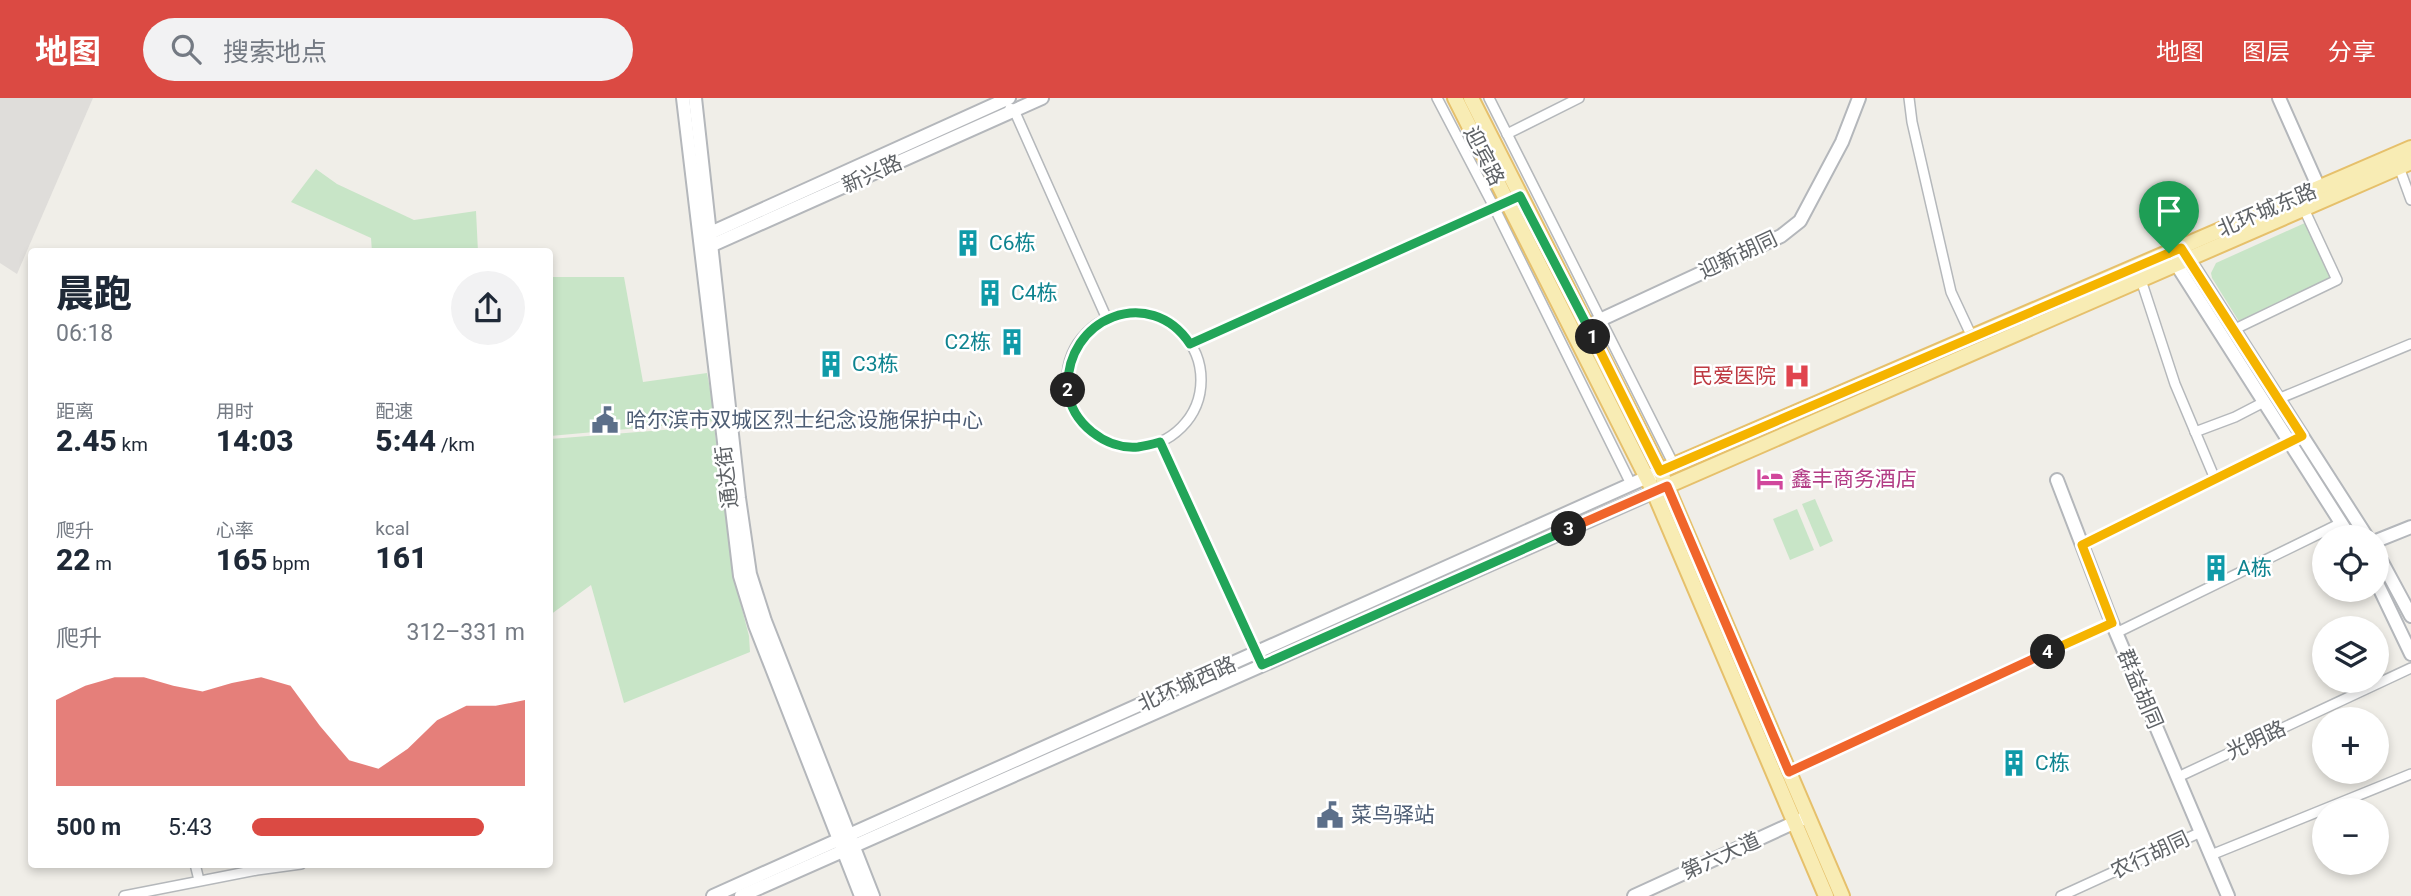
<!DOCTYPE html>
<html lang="zh">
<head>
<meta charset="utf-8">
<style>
	body { margin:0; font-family:Roboto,"Noto Sans SC",sans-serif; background:#f2f2f3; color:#1f2937; height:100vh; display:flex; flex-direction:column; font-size:26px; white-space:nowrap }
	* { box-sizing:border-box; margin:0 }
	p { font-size:23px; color:#747a83 }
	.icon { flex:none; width:38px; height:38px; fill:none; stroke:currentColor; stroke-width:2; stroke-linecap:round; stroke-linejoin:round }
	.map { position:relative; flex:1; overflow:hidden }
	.sheet { position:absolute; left:28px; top:150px; width:525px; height:620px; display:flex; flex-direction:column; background:#fff; border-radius:7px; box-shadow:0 4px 10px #0003 }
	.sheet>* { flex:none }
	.controls { position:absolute; left:2312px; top:427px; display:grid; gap:14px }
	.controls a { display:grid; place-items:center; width:77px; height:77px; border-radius:50%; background:#fff; box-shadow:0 4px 10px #0003; font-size:35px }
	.pin { position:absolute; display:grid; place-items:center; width:60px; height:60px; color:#fff; margin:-72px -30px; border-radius:50% 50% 50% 0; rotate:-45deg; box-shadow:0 0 7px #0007 }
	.pin .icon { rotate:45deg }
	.km { position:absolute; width:35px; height:35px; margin:-18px; border-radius:50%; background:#222; color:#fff; font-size:19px; line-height:35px; text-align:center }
	.round { display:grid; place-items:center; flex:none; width:74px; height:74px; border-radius:37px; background:#f2f2f3 }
	.head { display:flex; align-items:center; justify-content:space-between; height:119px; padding:0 28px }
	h1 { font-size:38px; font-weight:800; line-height:52px }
	.metrics { display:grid; grid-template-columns:repeat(3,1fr); gap:10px; height:119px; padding:7px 28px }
	.metrics div { display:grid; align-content:center }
	.metrics b { font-size:30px; font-weight:800 }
	.metrics small { font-size:19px; font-weight:400 }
	.metrics p { font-size:19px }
	.chart { height:196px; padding:14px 28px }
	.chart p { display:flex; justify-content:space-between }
	.chart svg { width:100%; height:126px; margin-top:7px; fill:#db4a43; opacity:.7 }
	ul { padding:0 28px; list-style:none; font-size:23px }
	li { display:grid; grid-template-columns:112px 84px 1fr; align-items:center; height:52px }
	li i { height:18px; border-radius:9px; background:#db4a43 }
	header { display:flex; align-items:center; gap:42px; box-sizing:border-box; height:98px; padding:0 35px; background:#db4a43; color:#fff }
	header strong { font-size:33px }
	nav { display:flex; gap:38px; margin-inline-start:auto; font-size:24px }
	.search { width:490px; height:63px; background:#f2f2f3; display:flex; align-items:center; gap:18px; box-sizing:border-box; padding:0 24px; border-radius:38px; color:#747a83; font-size:26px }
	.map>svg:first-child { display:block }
	.industrial { fill:#dfddda }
	.green { fill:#c8e5c7 }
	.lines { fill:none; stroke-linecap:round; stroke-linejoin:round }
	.street-casing { stroke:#b5b8bb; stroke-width:12 }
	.secondary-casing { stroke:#b4b7bb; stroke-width:16 }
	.primary-casing { stroke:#e6c06b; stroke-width:18 }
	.street { stroke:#fff; stroke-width:9 }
	.secondary { stroke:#fff; stroke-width:12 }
	.primary { stroke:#f8ecb4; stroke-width:14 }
	.split-1-casing { stroke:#fff; stroke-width:14 }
	.split-2-casing { stroke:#fff; stroke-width:14 }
	.split-3-casing { stroke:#fff; stroke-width:14 }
	.split-4-casing { stroke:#fff; stroke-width:14 }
	.split-5-casing { stroke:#fff; stroke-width:14 }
	.split-1 { stroke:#f5b400; stroke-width:9 }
	.split-2 { stroke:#22a559; stroke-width:9 }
	.split-3 { stroke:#22a559; stroke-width:9 }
	.split-4 { stroke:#f0652b; stroke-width:9 }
	.split-5 { stroke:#f5b400; stroke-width:9 }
	.labels { text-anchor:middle; stroke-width:5; stroke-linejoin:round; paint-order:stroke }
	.street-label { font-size:21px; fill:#5f6367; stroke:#fff }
	.culture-label { font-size:21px; fill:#0d838f; stroke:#fff; text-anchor:start }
	.health-label { font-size:21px; fill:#be3a42; stroke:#fff; text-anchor:end }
	.service-label { font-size:21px; fill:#4e5e75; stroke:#fff; text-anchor:start }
	.hotel-label { font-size:21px; fill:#b23c85; stroke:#fff; text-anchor:start }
</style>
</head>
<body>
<header>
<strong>地图</strong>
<div class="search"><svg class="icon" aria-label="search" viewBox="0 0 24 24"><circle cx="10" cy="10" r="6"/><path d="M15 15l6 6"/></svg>搜索地点</div>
<nav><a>地图</a><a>图层</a><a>分享</a></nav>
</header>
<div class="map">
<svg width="2411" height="798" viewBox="0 0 2411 798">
	<rect width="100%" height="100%" fill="#f0eee8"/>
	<!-- industrial -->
	<path class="industrial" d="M0,0H93L17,176L0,165Z"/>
	<!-- green -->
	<g class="green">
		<path d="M316,71L337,86L414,122L476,113L478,154H372L371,140L291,104Z"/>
		<path d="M2307,124L2333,180L2240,225L2212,180L2211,175L2216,165Z"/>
		<path d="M550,179H624L643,284L707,275L716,323L550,338Z"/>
		<path d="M714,328L734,480L749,538L750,554L624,605L591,487L550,517V341Z"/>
		<path d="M1815,401L1833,443L1820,449L1802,406Z"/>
		<path d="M1797,411L1814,452L1790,462L1773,421Z"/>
	</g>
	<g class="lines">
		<defs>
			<g id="street">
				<path d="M1437,0L1494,109L1631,386"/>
				<path d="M1489,0L1674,367"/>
				<path d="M1909,0L1912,24L1951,194L1972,239"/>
				<path d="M1010,10L1014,12L1107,221"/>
				<path d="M1507,36L1579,0"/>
				<path d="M2399,69L2411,102"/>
				<path d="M2141,182L2175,286L2215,381"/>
				<circle cx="1134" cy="282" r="67"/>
				<path d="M2233,232L2337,182L2304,111"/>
				<path d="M1190,246L1498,108"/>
				<path d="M2278,301L2411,246"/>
				<path d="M2195,334L2235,319L2264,304"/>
				<path d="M1160,344L1262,567"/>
				<path d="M2082,447L2302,338"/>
				<path d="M2116,535L2341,425"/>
				<path d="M1789,674L2112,525"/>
				<path d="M2178,679L2411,570"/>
				<path d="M2211,757L2411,676"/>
				<path d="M195,766L199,782"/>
				<path d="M124,798L257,772L301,766"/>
				<path d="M2061,798L2201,734"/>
			</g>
			<g id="secondary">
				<path d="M683,0L740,478L755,527L861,798"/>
				<path d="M695,0L739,400L750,476L765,523L873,798"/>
				<path d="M2279,0L2319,90"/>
				<path d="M706,137L1009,0"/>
				<path d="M708,149L1042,0"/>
				<path d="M2184,154L2367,439"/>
				<path d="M2171,158L2350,439"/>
				<path d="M1587,228L1781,138L1800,123L1842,44L1859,0"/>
				<path d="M2057,382L2112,525L2228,798"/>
				<path d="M2376,443L2411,429"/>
				<path d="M2376,453L2411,518"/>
				<path d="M2376,483L2411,556"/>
				<path d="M713,798L1654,376"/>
				<path d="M741,798L1663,390"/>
				<path d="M1634,798L1802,721"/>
			</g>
			<g id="primary">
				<path d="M1455,0L1654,394L1826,798"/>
				<path d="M1471,0L1660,373L1842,798"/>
				<path d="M1660,373L2411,50"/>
				<path d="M1667,388L2411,64"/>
			</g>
		</defs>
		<!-- street casing -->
		<use href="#street" class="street-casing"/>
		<!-- secondary casing -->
		<use href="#secondary" class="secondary-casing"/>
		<!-- primary casing -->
		<use href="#primary" class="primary-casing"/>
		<!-- street -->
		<use href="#street" class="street"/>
		<!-- secondary -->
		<use href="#secondary" class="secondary"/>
		<!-- primary -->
		<use href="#primary" class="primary"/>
	</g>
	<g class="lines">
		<defs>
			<path id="split-1" d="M1593,239L1660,373L2169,155"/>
			<path id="split-2" d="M1068,292C1064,219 1151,186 1190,246L1520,98L1593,239"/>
			<path id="split-3" d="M1068,292C1071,325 1106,352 1138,349C1145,348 1153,346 1160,344L1262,567L1569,431"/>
			<path id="split-4" d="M1569,431L1667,388L1789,674L2048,554"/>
			<path id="split-5" d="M2048,554L2112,525L2082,447L2302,338L2181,150L2169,155"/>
		</defs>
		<!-- split-1 casing -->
		<use href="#split-1" class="split-1-casing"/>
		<!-- split-2 casing -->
		<use href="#split-2" class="split-2-casing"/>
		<!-- split-3 casing -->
		<use href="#split-3" class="split-3-casing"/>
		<!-- split-4 casing -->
		<use href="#split-4" class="split-4-casing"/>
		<!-- split-5 casing -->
		<use href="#split-5" class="split-5-casing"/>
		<!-- split-1 -->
		<use href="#split-1" class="split-1"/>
		<!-- split-2 -->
		<use href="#split-2" class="split-2"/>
		<!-- split-3 -->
		<use href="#split-3" class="split-3"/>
		<!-- split-4 -->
		<use href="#split-4" class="split-4"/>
		<!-- split-5 -->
		<use href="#split-5" class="split-5"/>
	</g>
	<!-- icons -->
	<defs>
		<symbol id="building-bare" viewBox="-9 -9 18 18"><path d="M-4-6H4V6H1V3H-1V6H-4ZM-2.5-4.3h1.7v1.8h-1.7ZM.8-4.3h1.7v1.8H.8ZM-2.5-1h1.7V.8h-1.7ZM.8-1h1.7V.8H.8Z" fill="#0f9aa8" stroke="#fff" stroke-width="2.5" paint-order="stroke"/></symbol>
		<symbol id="hospital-bare" viewBox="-9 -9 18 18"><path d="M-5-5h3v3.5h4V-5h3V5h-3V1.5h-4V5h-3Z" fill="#e0444e" stroke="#fff" stroke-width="2.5" paint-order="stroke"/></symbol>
		<symbol id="civic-bare" viewBox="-9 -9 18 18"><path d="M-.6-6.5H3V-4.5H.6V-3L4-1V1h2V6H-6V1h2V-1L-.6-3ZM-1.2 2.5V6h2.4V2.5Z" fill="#5c6f8a" stroke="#fff" stroke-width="2.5" paint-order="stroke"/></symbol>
		<symbol id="hotel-bare" viewBox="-9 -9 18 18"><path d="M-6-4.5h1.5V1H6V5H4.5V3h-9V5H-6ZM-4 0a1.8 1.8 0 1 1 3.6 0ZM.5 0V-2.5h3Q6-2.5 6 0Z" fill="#d1479c" stroke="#fff" stroke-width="2.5" paint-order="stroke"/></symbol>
	</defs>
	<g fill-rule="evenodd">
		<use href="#building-bare" x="949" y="126" width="38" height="38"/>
		<use href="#building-bare" x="971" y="176" width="38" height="38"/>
		<use href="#building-bare" x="993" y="225" width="38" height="38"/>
		<use href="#building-bare" x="812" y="247" width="38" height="38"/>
		<use href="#hospital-bare" x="1778" y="259" width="38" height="38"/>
		<use href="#civic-bare" x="586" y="303" width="38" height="38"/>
		<use href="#hotel-bare" x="1751" y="362" width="38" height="38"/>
		<use href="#building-bare" x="2197" y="451" width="38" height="38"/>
		<use href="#building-bare" x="1995" y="646" width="38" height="38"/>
		<use href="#civic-bare" x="1311" y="698" width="38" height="38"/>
	</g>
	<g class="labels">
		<!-- street labels -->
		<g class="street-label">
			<text transform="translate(1484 58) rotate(63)" y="7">迎宾路</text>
			<text transform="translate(872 76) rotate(-24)" y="7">新兴路</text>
			<text transform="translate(2267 112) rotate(-23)" y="7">北环城东路</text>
			<text transform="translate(1738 157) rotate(-25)" y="7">迎新胡同</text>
			<text transform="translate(727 379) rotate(-97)" y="7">通达街</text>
			<text transform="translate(1187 586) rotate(-24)" y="7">北环城西路</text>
			<text transform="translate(2140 591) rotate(67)" y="7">群益胡同</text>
			<text transform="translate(2256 642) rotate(-25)" y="7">光明路</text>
			<text transform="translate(2150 757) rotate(-25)" y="7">农行胡同</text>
			<text transform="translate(1721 758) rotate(-24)" y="7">第六大道</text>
		</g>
		<!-- culture labels -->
		<g class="culture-label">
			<text x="989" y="152">C6栋</text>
			<text x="1011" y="202">C4栋</text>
			<text x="991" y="251" text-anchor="end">C2栋</text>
			<text x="852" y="273">C3栋</text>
			<text x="2237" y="477">A栋</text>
			<text x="2035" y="672">C栋</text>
		</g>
		<!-- health labels -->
		<g class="health-label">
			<text x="1776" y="285">民爱医院</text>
		</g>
		<!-- service labels -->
		<g class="service-label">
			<text x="626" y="329">哈尔滨市双城区烈士纪念设施保护中心</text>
			<text x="1351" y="724">菜鸟驿站</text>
		</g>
		<!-- hotel labels -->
		<g class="hotel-label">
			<text x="1791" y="388">鑫丰商务酒店</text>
		</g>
	</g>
</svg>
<div class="controls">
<a><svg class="icon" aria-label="locate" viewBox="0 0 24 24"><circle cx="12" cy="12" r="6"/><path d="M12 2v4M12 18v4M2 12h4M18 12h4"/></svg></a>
<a><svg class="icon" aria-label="layers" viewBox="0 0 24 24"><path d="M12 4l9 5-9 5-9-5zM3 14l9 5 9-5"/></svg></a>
<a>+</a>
<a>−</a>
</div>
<div class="pin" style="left:2169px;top:155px;background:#1e9e55"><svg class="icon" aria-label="arrive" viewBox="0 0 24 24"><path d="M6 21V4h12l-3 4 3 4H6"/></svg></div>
<b class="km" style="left:1593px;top:239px">1</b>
<b class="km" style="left:1068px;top:292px">2</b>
<b class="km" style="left:1569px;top:431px">3</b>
<b class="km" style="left:2048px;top:554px">4</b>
<section class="sheet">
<div class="head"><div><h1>晨跑</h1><p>06:18</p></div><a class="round"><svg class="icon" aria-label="share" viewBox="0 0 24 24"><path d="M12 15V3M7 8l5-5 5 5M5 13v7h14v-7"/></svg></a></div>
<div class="metrics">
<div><p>距离</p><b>2.45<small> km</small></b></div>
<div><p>用时</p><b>14:03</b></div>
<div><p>配速</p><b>5:44<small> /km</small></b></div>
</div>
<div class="metrics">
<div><p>爬升</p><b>22<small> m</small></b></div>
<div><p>心率</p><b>165<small> bpm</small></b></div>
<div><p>kcal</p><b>161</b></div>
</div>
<div class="chart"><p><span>爬升</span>312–331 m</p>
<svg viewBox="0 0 160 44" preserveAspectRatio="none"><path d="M0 44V14L10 9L20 6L30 6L40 9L50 11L60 8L70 6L80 9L90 23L100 35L110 38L120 31L130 21L140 16L150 16L160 14V44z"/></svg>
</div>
<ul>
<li><b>500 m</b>5:43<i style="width:85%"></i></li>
</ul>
</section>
</div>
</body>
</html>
